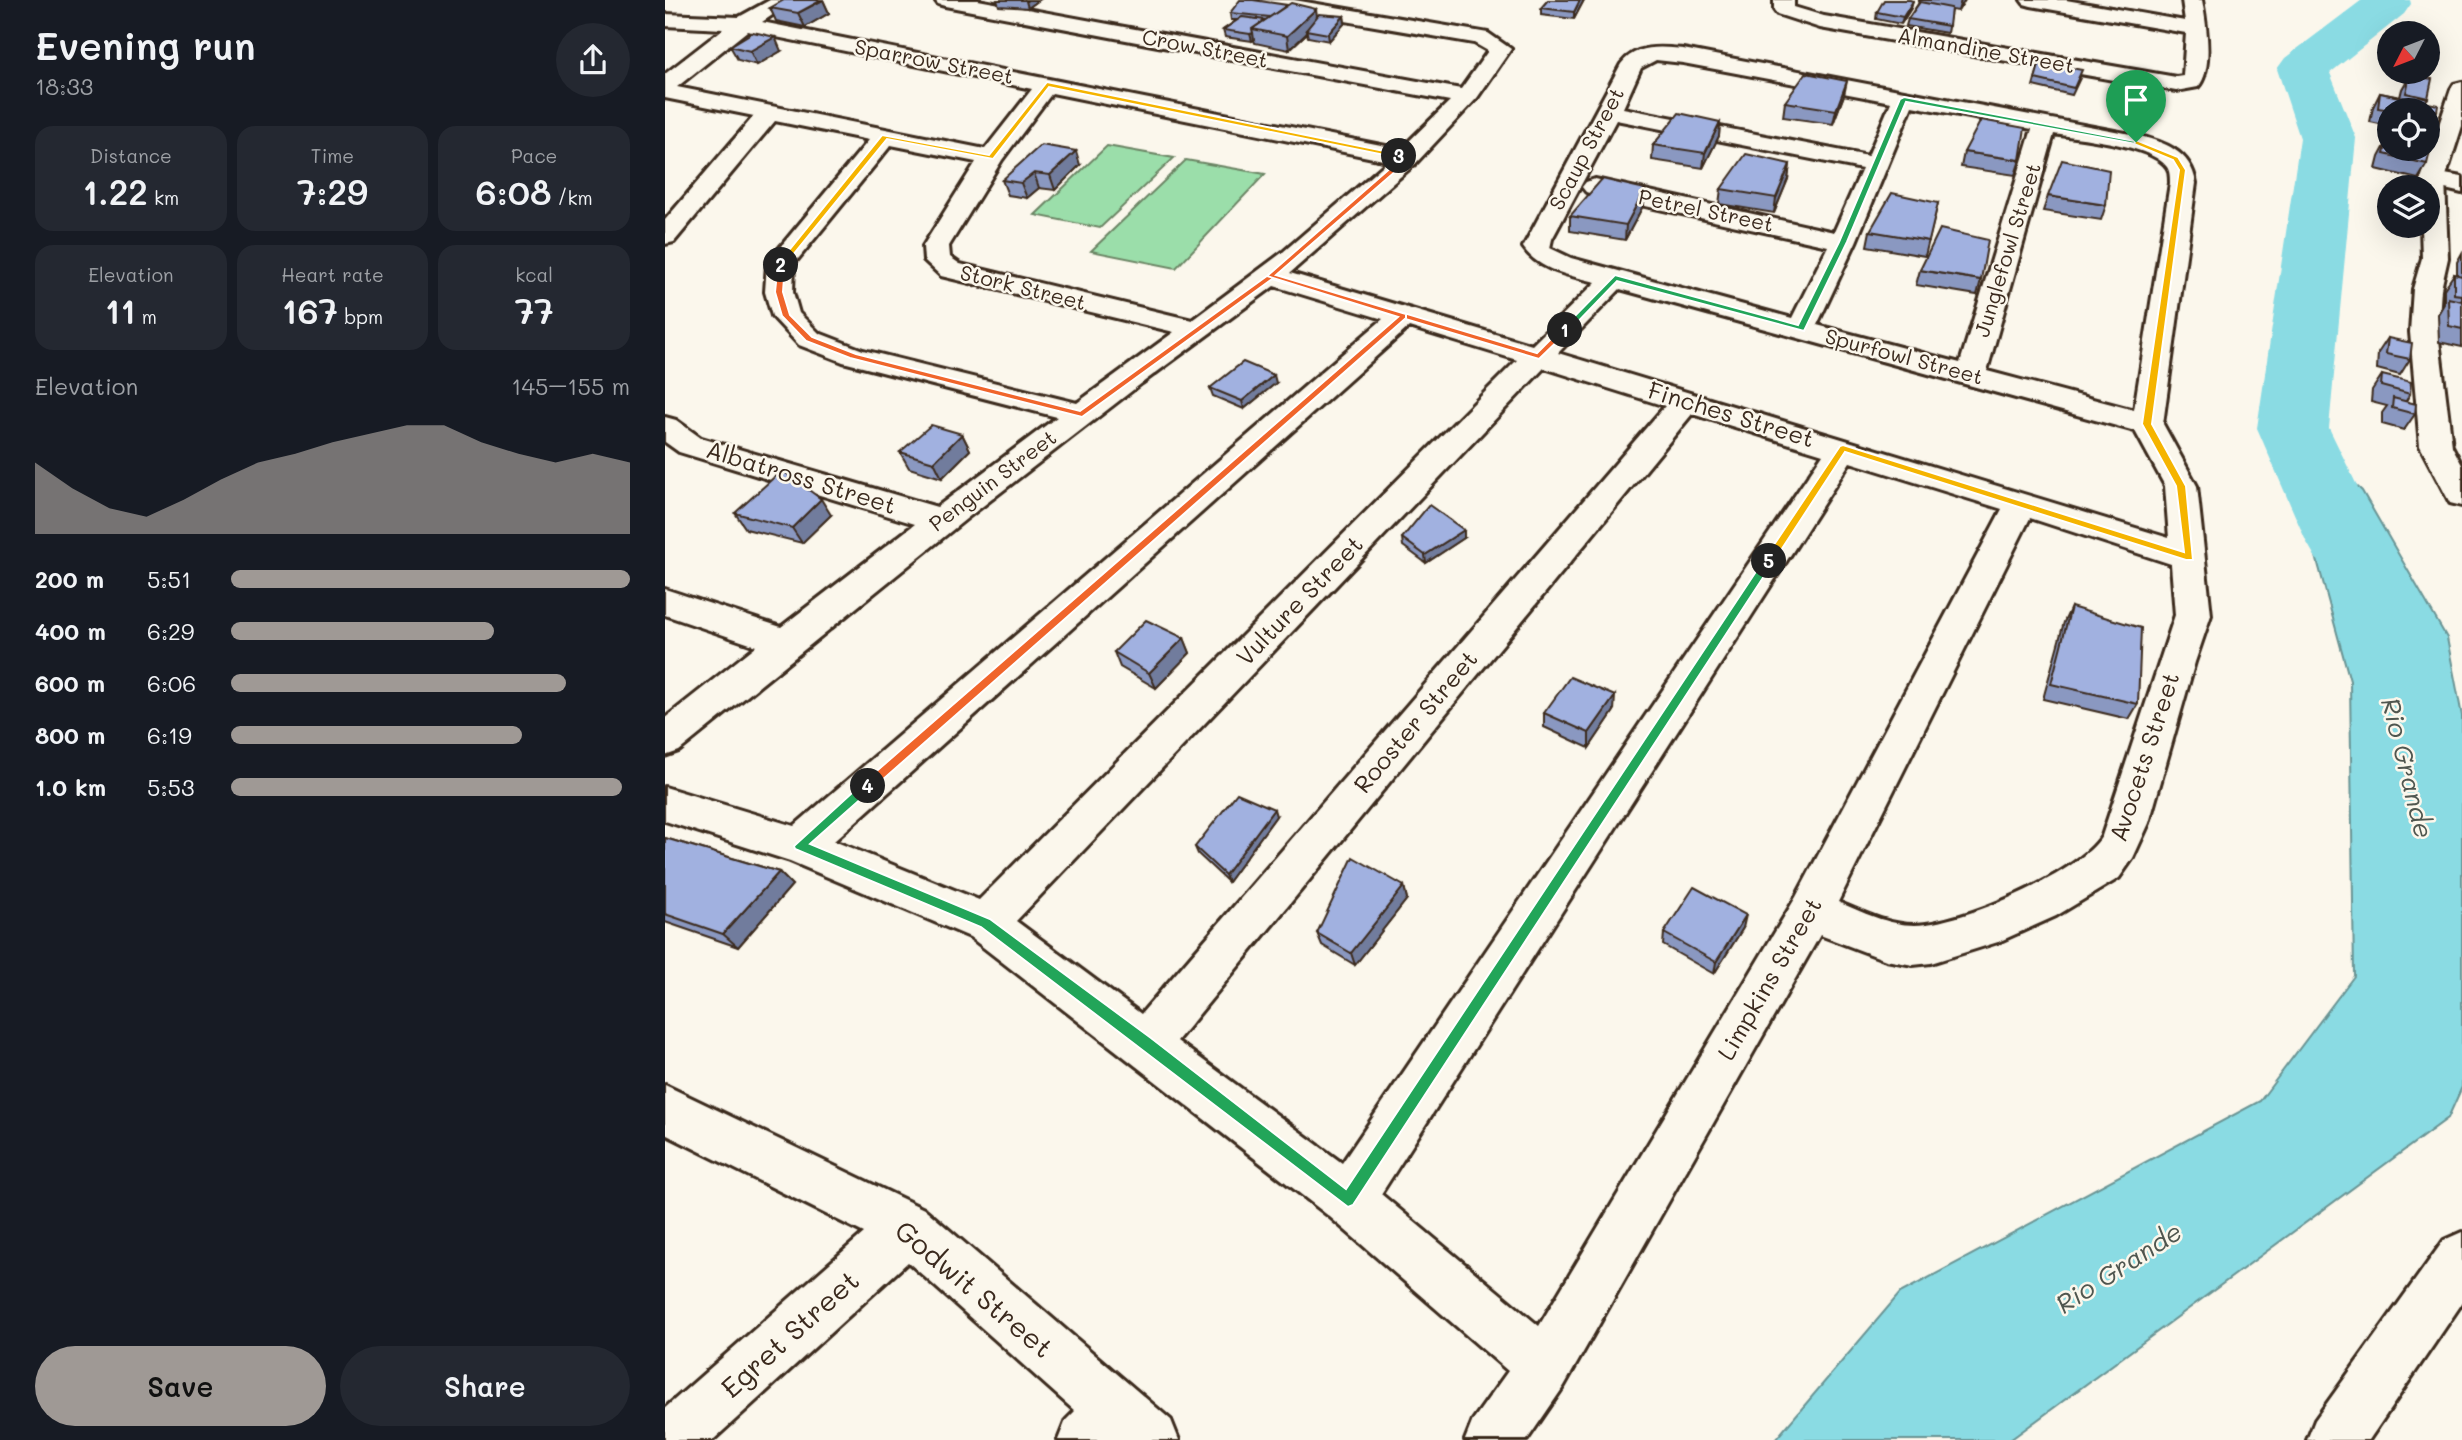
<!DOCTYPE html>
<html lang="en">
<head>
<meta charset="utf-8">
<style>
	body { margin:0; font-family:Mali,sans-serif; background:#242831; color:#f1f3f6; height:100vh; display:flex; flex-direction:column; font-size:26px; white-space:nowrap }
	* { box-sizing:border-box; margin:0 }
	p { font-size:23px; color:#9ea1a6 }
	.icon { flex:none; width:38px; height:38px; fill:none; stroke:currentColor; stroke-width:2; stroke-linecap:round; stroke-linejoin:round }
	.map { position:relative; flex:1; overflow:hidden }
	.panel { display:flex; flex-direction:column; background:#171b24; width:665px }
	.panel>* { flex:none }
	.needle { width:46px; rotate:228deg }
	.buttons { position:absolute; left:1712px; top:21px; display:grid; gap:14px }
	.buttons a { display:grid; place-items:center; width:63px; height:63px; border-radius:50%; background:#171b24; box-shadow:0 7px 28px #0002; font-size:35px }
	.pin { position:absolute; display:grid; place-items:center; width:60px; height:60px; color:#fff; margin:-72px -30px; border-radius:50% 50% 50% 0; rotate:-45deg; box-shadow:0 0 7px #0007 }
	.pin .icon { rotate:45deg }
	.km { position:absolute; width:35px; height:35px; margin:-18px; border-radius:50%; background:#222; color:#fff; font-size:19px; line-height:35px; text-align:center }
	.round { display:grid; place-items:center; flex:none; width:74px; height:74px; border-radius:37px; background:#242831 }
	.head { display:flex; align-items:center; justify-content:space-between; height:119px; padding:0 35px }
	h1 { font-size:38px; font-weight:600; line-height:52px }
	.metrics { display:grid; grid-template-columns:repeat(3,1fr); gap:10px; height:119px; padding:7px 35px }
	.metrics div { display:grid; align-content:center; border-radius:18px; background:#242831; text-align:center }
	.metrics b { font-size:35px; font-weight:600 }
	.metrics small { font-size:19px; font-weight:400 }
	.metrics p { font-size:19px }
	.chart { height:196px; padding:14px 35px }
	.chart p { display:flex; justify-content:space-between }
	.chart svg { width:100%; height:126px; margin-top:7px; fill:#9f9995; opacity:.7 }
	.action { display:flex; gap:14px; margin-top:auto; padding:14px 35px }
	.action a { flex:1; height:80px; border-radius:42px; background:#9f9995; color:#111; font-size:28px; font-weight:600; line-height:80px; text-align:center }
	.action a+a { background:#242831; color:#f1f3f6 }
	ul { padding:0 35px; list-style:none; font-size:23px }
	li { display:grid; grid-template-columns:112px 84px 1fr; align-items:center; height:52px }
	li i { height:18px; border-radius:9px; background:#9f9995 }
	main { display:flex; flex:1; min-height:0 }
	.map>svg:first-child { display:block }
	.green { fill:#9bdeaa; stroke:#6b8464; stroke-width:2 }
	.water { fill:#8adbe3; stroke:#6a9494; stroke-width:2 }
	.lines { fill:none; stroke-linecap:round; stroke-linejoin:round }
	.river { fill:#8adbe3; fill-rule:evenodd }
	.street-casing { stroke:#3b2a1e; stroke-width:6 }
	.secondary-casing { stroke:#3b2a1e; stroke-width:6 }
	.street { fill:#fbf7ec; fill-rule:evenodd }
	.secondary { fill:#fbf7ec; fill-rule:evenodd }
	.wall { fill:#8a98c1; stroke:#3b2a1e; stroke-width:2 }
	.shaded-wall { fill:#717c9d; stroke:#3b2a1e; stroke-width:2 }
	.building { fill:#a1b1e0; stroke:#3b2a1e; stroke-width:2 }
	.split-1 { fill:#22a559; stroke:#fff; stroke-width:2 }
	.split-2 { fill:#f0652b; stroke:#fff; stroke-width:2 }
	.split-3 { fill:#f5b400; stroke:#fff; stroke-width:2 }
	.split-4 { fill:#f0652b; stroke:#fff; stroke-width:2 }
	.split-5 { fill:#22a559; stroke:#fff; stroke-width:2 }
	.split-6 { fill:#f5b400; stroke:#fff; stroke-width:2 }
	.labels { text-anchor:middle; stroke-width:5; stroke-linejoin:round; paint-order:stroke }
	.far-street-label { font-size:21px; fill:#3b2a1e; stroke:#fbf7ec }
	.street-label { font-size:24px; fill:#3b2a1e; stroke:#fbf7ec }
	.water-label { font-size:26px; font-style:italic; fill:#4f564f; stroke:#fbf7ec }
	.near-street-label { font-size:28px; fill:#3b2a1e; stroke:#fbf7ec }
</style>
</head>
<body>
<main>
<section class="panel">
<div class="head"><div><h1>Evening run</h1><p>18:33</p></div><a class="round"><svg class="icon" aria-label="share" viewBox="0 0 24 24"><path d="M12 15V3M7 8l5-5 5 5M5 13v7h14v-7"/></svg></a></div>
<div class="metrics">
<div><p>Distance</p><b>1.22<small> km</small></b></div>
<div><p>Time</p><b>7:29</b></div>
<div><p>Pace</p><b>6:08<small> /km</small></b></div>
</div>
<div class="metrics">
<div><p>Elevation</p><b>11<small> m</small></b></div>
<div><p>Heart rate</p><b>167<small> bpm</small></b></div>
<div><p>kcal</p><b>77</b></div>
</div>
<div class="chart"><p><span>Elevation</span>145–155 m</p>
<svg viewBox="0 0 160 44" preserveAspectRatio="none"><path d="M0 44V19L10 28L20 35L30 38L40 32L50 25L60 19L70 16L80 12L90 9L100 6L110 6L120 12L130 16L140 19L150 16L160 19V44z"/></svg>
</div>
<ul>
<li><b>200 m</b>5:51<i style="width:100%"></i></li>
<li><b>400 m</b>6:29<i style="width:66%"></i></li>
<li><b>600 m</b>6:06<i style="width:84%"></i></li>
<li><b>800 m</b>6:19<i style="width:73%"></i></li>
<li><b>1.0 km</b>5:53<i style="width:98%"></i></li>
</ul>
<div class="action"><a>Save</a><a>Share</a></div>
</section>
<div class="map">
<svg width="1797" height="1440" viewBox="0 0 1797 1440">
	<rect width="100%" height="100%" fill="#fbf7ec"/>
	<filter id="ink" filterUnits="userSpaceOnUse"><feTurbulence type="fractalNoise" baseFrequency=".0143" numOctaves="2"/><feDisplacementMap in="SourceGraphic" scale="14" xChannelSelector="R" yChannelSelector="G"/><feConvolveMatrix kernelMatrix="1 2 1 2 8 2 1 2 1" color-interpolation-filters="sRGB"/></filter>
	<g filter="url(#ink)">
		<!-- green -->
		<g class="green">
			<path d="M442,146L509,158L435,228L370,215Z"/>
			<path d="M521,160L600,174L511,268L426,251Z"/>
		</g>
		<!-- water -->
		<path class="water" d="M1628,428L1697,491L1782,638L1797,716V1087L1783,1118L1345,1440H1110L1235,1293L1595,1101L1689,976L1685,681L1642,523L1623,474Z"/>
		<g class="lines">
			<!-- river -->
			<path class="river" d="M1697,0H1745L1746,4L1739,14L1665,73L1691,138L1664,428L1719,541L1708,560L1680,568L1652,560L1641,541L1592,428L1635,138L1612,69L1620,58Z"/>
			<defs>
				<g id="street">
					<path d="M105,0H130L97,22L736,149L785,101L280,6L273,4L270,0H313L796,89L823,51L809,43L593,6L586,4L583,0H629L823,33L846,49L812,98L751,163L625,273L867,345L931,282C904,275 874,271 858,247L956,64C971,44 996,47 1018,49L1471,135C1499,142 1526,151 1531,183L1498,424L1532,486L1546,615L1530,662L1484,823L1468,858L1454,878L1391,916L1333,942L1266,963L1248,965L1221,960L1155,935L899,1386L862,1440H800L808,1420L843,1371L665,1217L305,937L125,861L0,821V787L129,826L718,319L609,286L477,383L301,519L14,751L0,756V718L91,646L0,615V589L116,627L250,524L14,452L0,442V417L11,420L36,438L272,507L392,417L178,362L134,345L107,316L100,292L102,263L204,140L110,121L9,242L0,244V220L89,116L0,98V74L58,29L0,26V14L74,17ZM82,31L367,89L320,149L12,87ZM991,60L1018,63L1226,102L1203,156L958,108L976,68ZM387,93L723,161L618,252L527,320L295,264L285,257L284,246L337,160ZM1247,106L1367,129L1295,363L1152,325L1191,242ZM951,120L1197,169L1169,232L930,179L921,182L917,187L921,192L930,195L1163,246L1127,318L906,258L885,248L887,239ZM1389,134C1415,138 1487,145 1502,167C1505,171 1505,178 1505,183L1469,410L1322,371ZM226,145L311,162L258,246L259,260L276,276L509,332L412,403L198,350L154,333L134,313L128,292L129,264ZM955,289L1470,431L1500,486L1504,538L893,353ZM744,327L852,360L314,900L169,841ZM879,368L1000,406L476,1014L351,921ZM1027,414L1158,454L677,1163L512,1041ZM1185,462L1337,509L1131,897L874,1326L716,1194ZM1365,518L1506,564L1510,615L1437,836C1413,875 1295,924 1250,925C1223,925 1197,912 1173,902Z"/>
					<path d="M1109,0H1129V7L1159,16L1511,77L1518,76L1521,33L1366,6L1359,4L1356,0H1401L1520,21L1517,0H1537C1541,22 1549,70 1533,87L1511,91L1155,28L1112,14L1109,10Z"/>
					<path d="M1768,172L1797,177V193L1759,184L1756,179L1759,174Z"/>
					<path d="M0,1085L261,1210L506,1420L514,1440H393L401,1420L410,1411L243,1262L48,1440H0V1408L199,1233L0,1134Z"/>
				</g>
				<g id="secondary">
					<path d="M1797,82V126L1780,179L1783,258L1776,289L1773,332L1787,446L1797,465V506L1785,503L1755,446L1745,332L1748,289L1757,258L1756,226H1762V187H1756V179L1786,89L1789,84Z"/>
					<path d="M1797,1232V1303L1704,1440H1642L1650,1420L1779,1240Z"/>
				</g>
			</defs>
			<!-- street casing -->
			<use href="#street" class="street-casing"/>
			<!-- secondary casing -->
			<use href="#secondary" class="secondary-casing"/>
			<!-- street -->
			<use href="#street" class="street"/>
			<!-- secondary -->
			<use href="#secondary" class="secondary"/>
		</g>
		<!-- wall -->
		<g class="wall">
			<path d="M158,0L164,13L140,27L111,21L105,8Z"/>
			<path d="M332,0H374L363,8L334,6Z"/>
			<path d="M883,0H919L909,19L876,15V8Z"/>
			<path d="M1254,0H1300L1293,11L1286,10L1282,33L1241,26L1243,19L1253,4Z"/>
			<path d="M1248,1L1246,8L1236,24L1211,19L1212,12Z"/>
			<path d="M565,13L679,16L680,23L664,41L643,37L642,33L624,50L590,43L589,40L587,41L560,37L558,30L572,20H566Z"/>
			<path d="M65,46L116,51L92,65L73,60Z"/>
			<path d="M1375,62L1415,78L1407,95L1368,86Z"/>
			<path d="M1745,75L1763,98L1760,102L1772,111L1762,128V110H1724V126L1705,122L1708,107L1715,93L1735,97L1737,89Z"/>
			<path d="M1179,95L1168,124L1118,117L1120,102Z"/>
			<path d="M1055,122L1054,136L1038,168L987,160L988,145Z"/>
			<path d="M1762,129L1768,140L1762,151V164L1753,179L1711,169L1714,157L1722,142L1724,149H1762Z"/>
			<path d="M1299,152L1355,160L1350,175L1296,167Z"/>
			<path d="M1125,164L1123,179L1109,213L1054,204L1056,189Z"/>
			<path d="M415,165L390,190L374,188L362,198L343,195L337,180Z"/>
			<path d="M980,189L979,204L960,240L905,231V216Z"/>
			<path d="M1383,196L1441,205L1436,220L1378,211Z"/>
			<path d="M1273,203L1260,256L1202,246L1205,231Z"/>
			<path d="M1797,253V347L1774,342L1773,314L1779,304V289L1789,274L1792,275V262Z"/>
			<path d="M1255,270L1316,280L1312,295L1251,285Z"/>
			<path d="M1723,338L1745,359L1735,375L1712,369L1713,353Z"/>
			<path d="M1717,375L1745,394L1741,401L1750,414L1739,430L1717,424V413L1722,406L1706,402L1707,390Z"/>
			<path d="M611,383L579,409L548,396L545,388Z"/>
			<path d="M297,434L305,450L277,478L244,468L235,452Z"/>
			<path d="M70,513L166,515L137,543L81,529Z"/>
			<path d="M737,538H799L761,563L738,546Z"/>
			<path d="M1406,607L1473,704L1464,719L1378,699L1399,622Z"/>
			<path d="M519,638L525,653L491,688L455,667L449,652Z"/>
			<path d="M949,711L924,748L879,727V713Z"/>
			<path d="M611,816L563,882L533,854L530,847Z"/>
			<path d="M0,838L114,872L127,885L73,947L0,922Z"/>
			<path d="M739,886L742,899L690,965L657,945L652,933Z"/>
			<path d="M1078,928L1049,974L998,945L999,933Z"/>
		</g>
		<!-- shaded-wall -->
		<g class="shaded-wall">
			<path d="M158,0L164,13L140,27L133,13Z"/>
			<path d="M363,0H374L363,8L361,1Z"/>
			<path d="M915,0H919L909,19V12Z"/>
			<path d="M1296,0H1300L1293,11Z"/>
			<path d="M1248,1L1246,8L1236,24L1238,17Z"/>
			<path d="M651,9L653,23L641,30L642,33L624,50L622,36Z"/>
			<path d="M679,16L680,23L664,41L663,34Z"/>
			<path d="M588,33L589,40L587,41L585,34Z"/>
			<path d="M110,37L116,51L92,65L85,51Z"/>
			<path d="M1182,81L1179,95L1168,124L1171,110Z"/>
			<path d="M1055,122L1054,136L1038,168L1040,153Z"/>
			<path d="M411,151L415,165L390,190L385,175Z"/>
			<path d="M1125,164L1123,179L1109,213L1111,198Z"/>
			<path d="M369,173L374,188L362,198L356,183Z"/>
			<path d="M980,189L979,204L960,240L961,225Z"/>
			<path d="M609,375L611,383L579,409L577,401Z"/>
			<path d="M297,434L305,450L277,478L269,462Z"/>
			<path d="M156,499L166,515L137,543L127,528Z"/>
			<path d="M799,530V538L761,563L760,555Z"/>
			<path d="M519,638L525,653L491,688L484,673Z"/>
			<path d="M950,696L949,711L924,748V733Z"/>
			<path d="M609,809L611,816L563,882L560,875Z"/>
			<path d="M114,872L127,885L73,947L58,934Z"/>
			<path d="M739,886L742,899L690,965L686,953Z"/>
			<path d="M1081,915L1078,928L1049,974L1051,962Z"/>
		</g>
		<!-- building -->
		<g class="building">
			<path d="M119,0H157L133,13L105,8Z"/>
			<path d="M575,0H588L622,5L605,17L565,13Z"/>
			<path d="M883,0H915L909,12L876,8Z"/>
			<path d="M1219,0H1245L1248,1L1238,17L1212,12Z"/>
			<path d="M1255,2L1286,8L1284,26L1243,19Z"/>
			<path d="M626,3L651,9L622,36L587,29Z"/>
			<path d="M654,14L679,16L663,34L641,30Z"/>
			<path d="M577,17L600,20L587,29L588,33L585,34L558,30Z"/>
			<path d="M88,32L110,37L85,51L65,46Z"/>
			<path d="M1375,62L1417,70L1409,88L1370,79Z"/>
			<path d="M1141,73L1182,81L1171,110L1120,102Z"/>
			<path d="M1745,75L1767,79L1763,98L1741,93Z"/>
			<path d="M1715,93L1773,105L1772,111L1731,103L1760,110H1726L1713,108Z"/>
			<path d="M1014,113L1055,122L1040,153L988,145Z"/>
			<path d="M1316,120L1360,128L1355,160L1299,152Z"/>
			<path d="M1762,129L1770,131L1768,140L1762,139Z"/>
			<path d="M1722,142H1724V149H1755L1765,151L1762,164L1719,154Z"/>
			<path d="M376,145L411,151L385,175L369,173L356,183L337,180Z"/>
			<path d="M1081,154L1125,164L1111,198L1056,189Z"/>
			<path d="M1397,160L1444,170L1441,205L1383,196Z"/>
			<path d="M937,179L980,189L961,225L905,216Z"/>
			<path d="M1227,193L1273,203L1264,241L1205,231Z"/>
			<path d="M1275,229L1323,240L1316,280L1255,270Z"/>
			<path d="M1789,274L1797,276V295L1789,294Z"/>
			<path d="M1783,298L1797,301V329L1784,326Z"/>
			<path d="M1723,338L1747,343L1745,359L1721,354Z"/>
			<path d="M578,362L609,375L577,401L545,388Z"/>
			<path d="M1717,375L1746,382L1745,394L1716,386Z"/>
			<path d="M1728,398L1751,404L1750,414L1727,408Z"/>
			<path d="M266,425L297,434L269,462L235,452Z"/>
			<path d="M117,470L156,499L127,528L70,513Z"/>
			<path d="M764,505L799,530L760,555L737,538Z"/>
			<path d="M1406,607L1476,628L1473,704L1386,684Z"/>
			<path d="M481,620L519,638L484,673L449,652Z"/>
			<path d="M905,677L950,696L924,733L879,713Z"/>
			<path d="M572,793L609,809L560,875L530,847Z"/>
			<path d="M0,838L114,872L58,934L0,914Z"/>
			<path d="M688,857L739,886L686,953L652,933Z"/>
			<path d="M1029,887L1081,915L1051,962L999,933Z"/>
		</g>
	</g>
	<!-- split-1 -->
	<path class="split-1" d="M1239,97L1475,142L1471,144L1241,102L1182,242L1139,331L952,281L903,332L896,330L950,275L1133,325L1174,242L1235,99Z"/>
	<!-- split-2 -->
	<path class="split-2" d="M113,263L120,265L118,292L125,315L147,337L191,354L415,411L606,273L872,353L897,328L904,330L874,359L607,279L417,417L185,358L141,341L117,316L110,292Z"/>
	<!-- split-3 -->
	<path class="split-3" d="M382,82L734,154L737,156L734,158L384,87L328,159L222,139L119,266L112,265L217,135L324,155Z"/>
	<!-- split-4 -->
	<path class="split-4" d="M734,154L746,158L611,275L741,314V318L207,789H199V782L733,317L602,276L736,159L730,156Z"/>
	<!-- split-5 -->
	<path class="split-5" d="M1104,557L1107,558V564L688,1205L683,1207L316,927L130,849L129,846L199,782H207V789L145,844L325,919L486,1038L681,1189L1100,558Z"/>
	<!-- split-6 -->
	<path class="split-6" d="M1471,140L1513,157L1521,170L1487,424L1521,486L1528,560H1521L1180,452L1107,564H1100V558L1175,446L1178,445L1519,552L1511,486L1477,424L1514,170L1508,160L1469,144Z"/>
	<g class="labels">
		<!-- far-street labels -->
		<g class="far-street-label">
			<text transform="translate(540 49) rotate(11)" y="7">Crow Street</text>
			<text transform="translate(1321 51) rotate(10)" y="7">Almandine Street</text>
			<text transform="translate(269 62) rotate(11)" y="7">Sparrow Street</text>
			<text transform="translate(922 149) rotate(-62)" y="7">Scaup Street</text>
			<text transform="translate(1041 211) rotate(12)" y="7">Petrel Street</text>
			<text transform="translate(1343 250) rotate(-73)" y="7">Junglefowl Street</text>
			<text transform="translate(358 288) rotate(14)" y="7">Stork Street</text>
			<text transform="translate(1239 357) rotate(15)" y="7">Spurfowl Street</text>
			<text transform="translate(328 481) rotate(-37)" y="7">Penguin Street</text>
		</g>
		<!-- street labels -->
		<g class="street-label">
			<text transform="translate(1066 415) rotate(17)" y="8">Finches Street</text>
			<text transform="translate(136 478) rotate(17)" y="8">Albatross Street</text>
			<text transform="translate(635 601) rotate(-46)" y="8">Vulture Street</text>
			<text transform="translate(751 722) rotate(-50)" y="8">Rooster Street</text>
			<text transform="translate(1480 757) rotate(-72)" y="8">Avocets Street</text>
			<text transform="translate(1105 979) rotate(-60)" y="8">Limpkins Street</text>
		</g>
		<!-- water labels -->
		<g class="water-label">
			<text transform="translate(1742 768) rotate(76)" y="9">Rio Grande</text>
			<text transform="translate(1454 1268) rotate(-33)" y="9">Rio Grande</text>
		</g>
		<!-- near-street labels -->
		<g class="near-street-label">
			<text transform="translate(309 1289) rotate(40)" y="10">Godwit Street</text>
			<text transform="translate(125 1334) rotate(-42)" y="10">Egret Street</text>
		</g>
	</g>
</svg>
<div class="buttons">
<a><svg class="needle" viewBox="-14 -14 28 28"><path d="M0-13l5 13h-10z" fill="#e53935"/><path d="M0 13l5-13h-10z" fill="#9ea1a6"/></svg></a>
<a><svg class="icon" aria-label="locate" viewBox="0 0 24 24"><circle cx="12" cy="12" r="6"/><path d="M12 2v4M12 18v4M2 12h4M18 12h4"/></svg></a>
<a><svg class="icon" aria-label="layers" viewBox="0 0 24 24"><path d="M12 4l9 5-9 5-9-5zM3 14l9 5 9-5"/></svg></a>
</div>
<div class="pin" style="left:1471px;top:142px;background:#1e9e55"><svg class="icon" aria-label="arrive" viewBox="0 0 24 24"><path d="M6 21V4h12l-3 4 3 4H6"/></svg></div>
<b class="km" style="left:900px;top:330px">1</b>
<b class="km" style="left:116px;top:265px">2</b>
<b class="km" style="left:734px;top:156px">3</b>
<b class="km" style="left:203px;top:786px">4</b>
<b class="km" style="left:1104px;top:561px">5</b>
</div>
</main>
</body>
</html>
